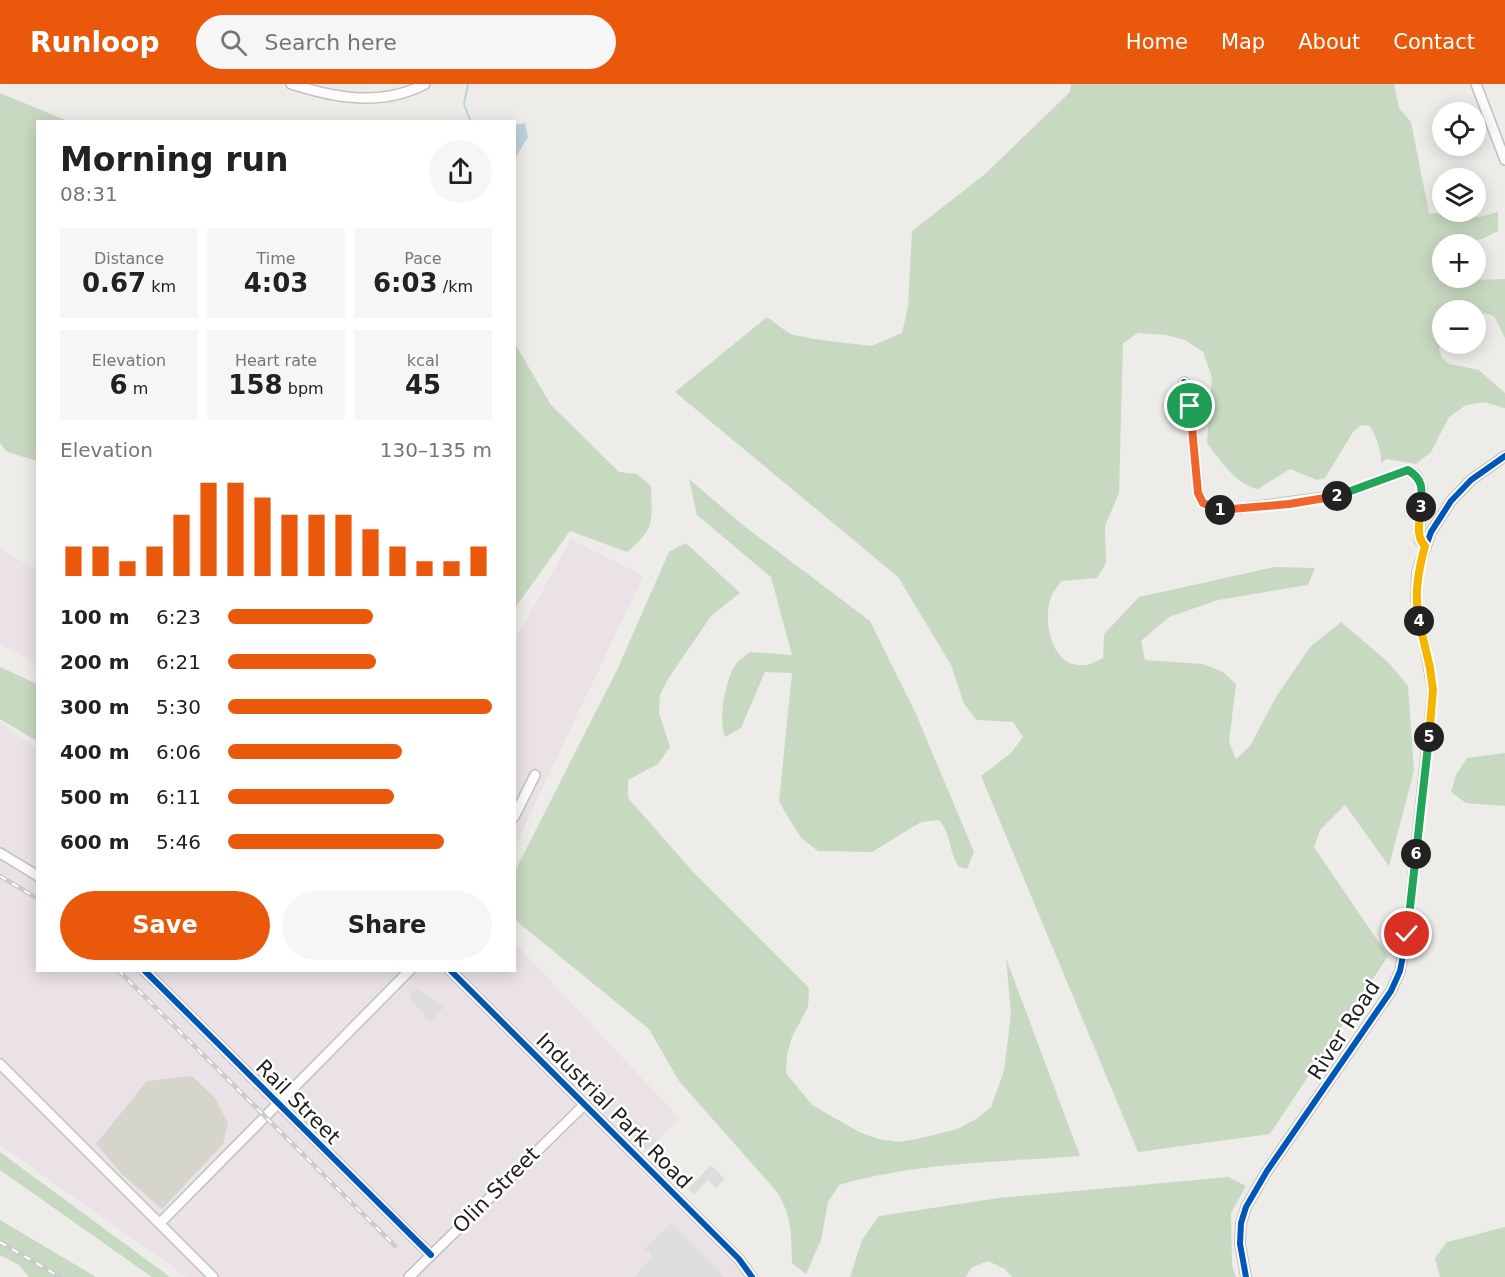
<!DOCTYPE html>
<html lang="en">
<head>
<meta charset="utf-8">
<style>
	body { margin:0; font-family:"DejaVu Sans",sans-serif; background:#f6f6f6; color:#222; height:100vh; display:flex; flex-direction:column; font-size:22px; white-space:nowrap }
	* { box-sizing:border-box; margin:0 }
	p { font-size:20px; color:#767676 }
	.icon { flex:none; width:33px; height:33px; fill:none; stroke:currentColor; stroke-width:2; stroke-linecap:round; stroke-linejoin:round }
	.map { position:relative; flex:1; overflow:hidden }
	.details { position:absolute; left:36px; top:36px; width:480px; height:852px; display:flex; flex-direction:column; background:#fff; border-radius:0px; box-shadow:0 3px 15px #0003 }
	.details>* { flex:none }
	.controls { position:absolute; left:1432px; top:18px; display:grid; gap:12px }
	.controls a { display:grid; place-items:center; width:54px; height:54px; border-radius:50%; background:#fff; box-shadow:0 3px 15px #0003; font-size:30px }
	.pin { position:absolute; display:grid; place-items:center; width:51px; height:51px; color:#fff; margin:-26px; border:3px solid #fff; border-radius:50%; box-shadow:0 2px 6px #0007 }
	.km { position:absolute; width:30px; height:30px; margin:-15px; border-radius:50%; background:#222; color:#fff; font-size:16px; line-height:30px; text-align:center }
	.round { display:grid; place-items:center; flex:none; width:63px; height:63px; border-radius:32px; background:#f6f6f6 }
	.headline { display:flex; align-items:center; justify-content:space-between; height:102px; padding:0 24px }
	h1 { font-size:33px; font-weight:700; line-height:45px }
	.metrics { display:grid; grid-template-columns:repeat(3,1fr); gap:9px; height:102px; padding:6px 24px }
	.metrics div { display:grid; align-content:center; border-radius:0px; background:#f6f6f6; text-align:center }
	.metrics b { font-size:26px; font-weight:700 }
	.metrics small { font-size:16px; font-weight:400 }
	.metrics p { font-size:16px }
	.chart { height:168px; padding:12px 24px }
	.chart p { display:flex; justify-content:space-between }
	.chart svg { width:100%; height:108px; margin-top:6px; stroke:#ea580c; stroke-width:6 }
	.action { display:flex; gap:12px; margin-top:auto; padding:12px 24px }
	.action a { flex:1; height:69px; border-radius:36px; background:#ea580c; color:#fff; font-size:24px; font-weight:700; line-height:69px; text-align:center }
	.action a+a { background:#f6f6f6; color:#222 }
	ul { padding:0 24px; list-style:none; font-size:20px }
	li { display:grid; grid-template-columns:96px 72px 1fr; align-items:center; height:45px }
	li i { height:15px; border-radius:8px; background:#ea580c }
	header { display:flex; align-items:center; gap:36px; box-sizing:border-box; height:84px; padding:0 30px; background:#ea580c; color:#fff }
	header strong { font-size:28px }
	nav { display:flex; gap:33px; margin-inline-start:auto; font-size:21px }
	.search { width:420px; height:54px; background:#f6f6f6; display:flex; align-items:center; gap:15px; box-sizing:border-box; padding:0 21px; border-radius:33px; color:#767676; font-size:22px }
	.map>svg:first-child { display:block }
	.industrial { fill:#eae2e6 }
	.construction { fill:#d5d5cb }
	.forest { fill:#c8d9c1 }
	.parking { fill:#dddddc }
	.water { fill:#c0d4dc }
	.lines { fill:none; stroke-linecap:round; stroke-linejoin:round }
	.stream { stroke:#c0d4dc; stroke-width:2 }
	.minor-casing { stroke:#c3c2c1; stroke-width:12 }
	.minor { stroke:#fcfcfc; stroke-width:9 }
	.rail-casing { stroke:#cbcbca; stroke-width:4.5 }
	.rail { stroke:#fff; stroke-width:2; stroke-dasharray:7; stroke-linecap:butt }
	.cycleway-casing { stroke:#fff; stroke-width:10 }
	.cycleway { stroke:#0057b8; stroke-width:6 }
	.split-1-casing { stroke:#fff; stroke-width:12 }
	.split-2-casing { stroke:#fff; stroke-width:12 }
	.split-3-casing { stroke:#fff; stroke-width:12 }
	.split-4-casing { stroke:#fff; stroke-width:12 }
	.split-5-casing { stroke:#fff; stroke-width:12 }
	.split-6-casing { stroke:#fff; stroke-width:12 }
	.split-7-casing { stroke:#fff; stroke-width:12 }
	.split-1 { stroke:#f0652b; stroke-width:8 }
	.split-2 { stroke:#f0652b; stroke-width:8 }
	.split-3 { stroke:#22a559; stroke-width:8 }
	.split-4 { stroke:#f5b400; stroke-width:8 }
	.split-5 { stroke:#f5b400; stroke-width:8 }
	.split-6 { stroke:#22a559; stroke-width:8 }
	.split-7 { stroke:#22a559; stroke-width:8 }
	.labels { text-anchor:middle; stroke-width:5; stroke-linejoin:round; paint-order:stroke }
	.street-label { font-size:21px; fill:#1f1f1f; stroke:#fff }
</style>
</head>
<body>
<header>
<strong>Runloop</strong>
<div class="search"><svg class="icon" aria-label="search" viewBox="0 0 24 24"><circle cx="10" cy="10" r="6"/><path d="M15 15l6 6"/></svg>Search here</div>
<nav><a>Home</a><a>Map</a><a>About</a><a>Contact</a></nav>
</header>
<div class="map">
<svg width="1505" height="1193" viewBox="0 0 1505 1193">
	<rect width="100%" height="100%" fill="#edece9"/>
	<!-- industrial -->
	<g class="industrial">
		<path d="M571,455L643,492L515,762V556Z"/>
		<path d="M0,464L37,487V580L0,560Z"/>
		<path d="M0,638L37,665L38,886H514L515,859L680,1035L632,1080L744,1186L748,1193H187L0,1061Z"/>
	</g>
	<!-- construction -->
	<path class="construction" d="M192,992L215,1014L228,1039L223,1060L162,1125L123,1091L96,1060L147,997Z"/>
	<!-- forest -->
	<g class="forest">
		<path d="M1071,0H1394L1399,24L1411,38L1429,129L1480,133L1498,128V147L1482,155L1443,160V164L1436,176L1443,183V194H1459L1468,196L1505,195V254L1494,232L1485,229L1476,233V226H1443V252L1439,265L1442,274L1449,280L1479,286L1505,309V324L1484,318L1466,321L1449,333L1431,368L1416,380L1387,375L1381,379C1381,365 1377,354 1370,342L1361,341L1353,348L1325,394L1317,396L1290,385L1258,405C1236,401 1220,376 1207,359L1212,293L1203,268L1185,256L1166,251L1138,249L1123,259L1119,409L1105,442L1106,479L1097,494L1061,497C1058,502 1053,508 1051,513C1042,538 1052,586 1086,581C1091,581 1098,576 1103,574L1104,550L1139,513L1274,483L1315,484L1308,501L1218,516L1169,533L1141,557L1145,576L1203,580L1223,588L1236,600L1229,658L1236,675L1250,662L1276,613L1310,563L1341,538L1388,578L1408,602L1414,687L1389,782L1345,721L1320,746L1314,763L1388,872L1270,1050L1138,1068L981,692L1011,669L1023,653L1013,638L977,636L964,620L951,581L898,493L675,308L767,233L790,250L814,255L871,262L902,249L908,223L912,147L984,91L1070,8Z"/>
		<path d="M0,9L68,37L38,38L37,377L7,368L0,359Z"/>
		<path d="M515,260L551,321L619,388L637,390L651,402C652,437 656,444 627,468L570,447L515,524Z"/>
		<path d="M689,395L744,442L870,537L916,630L974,768L967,785L959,783C949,768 951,750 939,736L921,738L872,768L818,767L801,754L779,718L792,589L765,588L741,644L725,653C718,636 725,595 736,580C739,575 746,572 750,568L792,571L771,493L697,431Z"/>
		<path d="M686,459L740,509L711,532L668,595L660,611L659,629L670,663L658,680L628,696V714L695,790L809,904L808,923L792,953L787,971L786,989L812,1021L861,1049L879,1055L898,1058L917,1055L958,1045L976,1035L991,1023L1004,987L1011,930L1006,874L1080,1072C1000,1078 917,1078 839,1101L828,1118L821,1156L806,1190L792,1179C791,1151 792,1132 777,1108L679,997L649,945L515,836V787L617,586L669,468Z"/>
		<path d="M0,583L37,600V657L0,635Z"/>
		<path d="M1505,669V722L1466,719L1451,708L1456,691L1467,674Z"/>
		<path d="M0,1068L170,1193H152L0,1086Z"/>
		<path d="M1228,1093L1246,1102L1231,1129L1232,1181L1236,1193H1012L1005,1185L988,1177L971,1184L966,1193H850L862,1156L879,1132L999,1114Z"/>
		<path d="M0,1136L96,1193H29L19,1181L0,1171Z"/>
		<path d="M1505,1143V1193H1440L1435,1174L1447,1158Z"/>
	</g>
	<!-- parking -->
	<g class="parking">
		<path d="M416,905L445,922L430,938L409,913Z"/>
		<path d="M621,1022L666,1068L658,1076L613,1030Z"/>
		<path d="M711,1081L725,1095L716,1104L708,1096L694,1110L688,1105Z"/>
		<path d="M671,1140L724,1193H635L652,1172L645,1165Z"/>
	</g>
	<!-- water -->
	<path class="water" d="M525,39L528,53L515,74V41Z"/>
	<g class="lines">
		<!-- stream -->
		<path class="stream" d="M468,0L464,20L471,38"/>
		<defs>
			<g id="minor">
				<path d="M291,0C335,14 382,23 425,0"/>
				<path d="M1476,0L1505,76"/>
				<path d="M1184,298L1190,322L1198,409L1203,419L1218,426H1229L1341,411L1408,386L1417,392L1422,404L1419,451L1420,457L1425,462"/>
				<path d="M514,733L535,691"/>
				<path d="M0,769L38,792"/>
				<path d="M144,886L431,1171"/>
				<path d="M450,886L739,1175L752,1193"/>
				<path d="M0,980L213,1193"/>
				<path d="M160,1139L410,886"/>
				<path d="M409,1193L585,1020"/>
				<path d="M1246,1193L1240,1160L1241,1139L1246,1123L1267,1087L1391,907L1400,887L1407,851L1433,606L1416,515L1417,488L1431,448L1451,417L1471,396L1505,372"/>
			</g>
		</defs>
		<!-- minor casing -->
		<use href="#minor" class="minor-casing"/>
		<!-- minor -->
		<use href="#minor" class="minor"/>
		<defs>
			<g id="rail">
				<path d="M0,792L38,815"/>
				<path d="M118,886L395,1162"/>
				<path d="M0,1158L60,1193"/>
			</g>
		</defs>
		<!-- rail casing -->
		<use href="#rail" class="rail-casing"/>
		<!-- rail -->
		<use href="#rail" class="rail"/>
		<defs>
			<g id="cycleway">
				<path d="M1184,298L1190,322L1198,409L1203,419L1218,426H1229L1341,411L1408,386L1417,392L1422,404L1419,451L1420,457L1425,462"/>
				<path d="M144,886L431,1171"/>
				<path d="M450,886L739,1175L752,1193"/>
				<path d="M1246,1193L1240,1160L1241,1139L1246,1123L1267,1087L1391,907L1400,887L1407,851L1433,606L1416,515L1417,488L1431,448L1451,417L1471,396L1505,372"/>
			</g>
		</defs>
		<!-- cycleway casing -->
		<use href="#cycleway" class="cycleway-casing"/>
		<!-- cycleway -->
		<use href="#cycleway" class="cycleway"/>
	</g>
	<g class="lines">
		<defs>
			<path id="split-1" d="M1190,322L1198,409L1203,419L1220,426"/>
			<path id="split-2" d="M1220,426L1289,420L1337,412"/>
			<path id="split-3" d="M1337,412L1408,386C1424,396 1422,405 1421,423"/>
			<path id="split-4" d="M1419,537C1414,510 1418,488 1425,462C1415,452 1420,436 1421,423"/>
			<path id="split-5" d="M1419,537L1430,584L1433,606L1429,653"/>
			<path id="split-6" d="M1416,770L1429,653"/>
			<path id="split-7" d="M1407,850L1416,770"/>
		</defs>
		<!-- split-1 casing -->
		<use href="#split-1" class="split-1-casing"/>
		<!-- split-2 casing -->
		<use href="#split-2" class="split-2-casing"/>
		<!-- split-3 casing -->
		<use href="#split-3" class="split-3-casing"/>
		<!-- split-4 casing -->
		<use href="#split-4" class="split-4-casing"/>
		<!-- split-5 casing -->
		<use href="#split-5" class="split-5-casing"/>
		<!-- split-6 casing -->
		<use href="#split-6" class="split-6-casing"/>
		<!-- split-7 casing -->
		<use href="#split-7" class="split-7-casing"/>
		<!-- split-1 -->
		<use href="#split-1" class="split-1"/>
		<!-- split-2 -->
		<use href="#split-2" class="split-2"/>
		<!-- split-3 -->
		<use href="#split-3" class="split-3"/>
		<!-- split-4 -->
		<use href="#split-4" class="split-4"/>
		<!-- split-5 -->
		<use href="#split-5" class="split-5"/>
		<!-- split-6 -->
		<use href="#split-6" class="split-6"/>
		<!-- split-7 -->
		<use href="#split-7" class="split-7"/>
	</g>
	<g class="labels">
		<!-- street labels -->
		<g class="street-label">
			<text transform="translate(1344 946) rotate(-57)" y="7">River Road</text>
			<text transform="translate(298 1018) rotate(45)" y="7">Rail Street</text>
			<text transform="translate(614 1027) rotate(45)" y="7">Industrial Park Road</text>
			<text transform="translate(496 1106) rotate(-45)" y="7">Olin Street</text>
		</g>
	</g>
</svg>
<div class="controls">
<a><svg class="icon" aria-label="locate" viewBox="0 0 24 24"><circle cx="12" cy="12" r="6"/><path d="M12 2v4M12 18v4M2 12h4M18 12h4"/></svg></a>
<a><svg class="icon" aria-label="layers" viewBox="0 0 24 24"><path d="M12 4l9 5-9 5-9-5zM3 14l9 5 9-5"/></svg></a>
<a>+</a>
<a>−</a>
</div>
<div class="pin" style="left:1190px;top:322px;background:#1e9e55"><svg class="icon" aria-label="arrive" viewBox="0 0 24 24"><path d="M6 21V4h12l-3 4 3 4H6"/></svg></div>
<div class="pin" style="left:1407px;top:850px;background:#d93025"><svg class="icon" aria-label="check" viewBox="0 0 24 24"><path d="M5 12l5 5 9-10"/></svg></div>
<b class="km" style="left:1220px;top:426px">1</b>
<b class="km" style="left:1337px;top:412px">2</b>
<b class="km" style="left:1421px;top:423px">3</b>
<b class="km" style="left:1419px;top:537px">4</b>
<b class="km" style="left:1429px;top:653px">5</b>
<b class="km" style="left:1416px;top:770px">6</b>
<section class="details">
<div class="headline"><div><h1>Morning run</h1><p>08:31</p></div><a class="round"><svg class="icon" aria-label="share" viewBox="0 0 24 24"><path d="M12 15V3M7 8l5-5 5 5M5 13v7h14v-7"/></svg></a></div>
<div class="metrics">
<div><p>Distance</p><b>0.67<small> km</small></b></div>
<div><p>Time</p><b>4:03</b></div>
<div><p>Pace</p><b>6:03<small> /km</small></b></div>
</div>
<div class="metrics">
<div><p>Elevation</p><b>6<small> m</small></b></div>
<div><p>Heart rate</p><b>158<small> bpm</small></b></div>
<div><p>kcal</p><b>45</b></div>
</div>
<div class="chart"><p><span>Elevation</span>130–135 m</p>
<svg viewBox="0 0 160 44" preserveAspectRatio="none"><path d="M5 44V32M15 44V32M25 44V38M35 44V32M45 44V19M55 44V6M65 44V6M75 44V12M85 44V19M95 44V19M105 44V19M115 44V25M125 44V32M135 44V38M145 44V38M155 44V32"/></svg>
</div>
<ul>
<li><b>100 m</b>6:23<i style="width:55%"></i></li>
<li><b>200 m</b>6:21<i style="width:56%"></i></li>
<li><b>300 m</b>5:30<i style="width:100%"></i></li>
<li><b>400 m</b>6:06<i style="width:66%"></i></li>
<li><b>500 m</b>6:11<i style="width:63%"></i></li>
<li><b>600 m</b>5:46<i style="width:82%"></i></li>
</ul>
<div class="action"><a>Save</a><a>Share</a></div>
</section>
</div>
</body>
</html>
